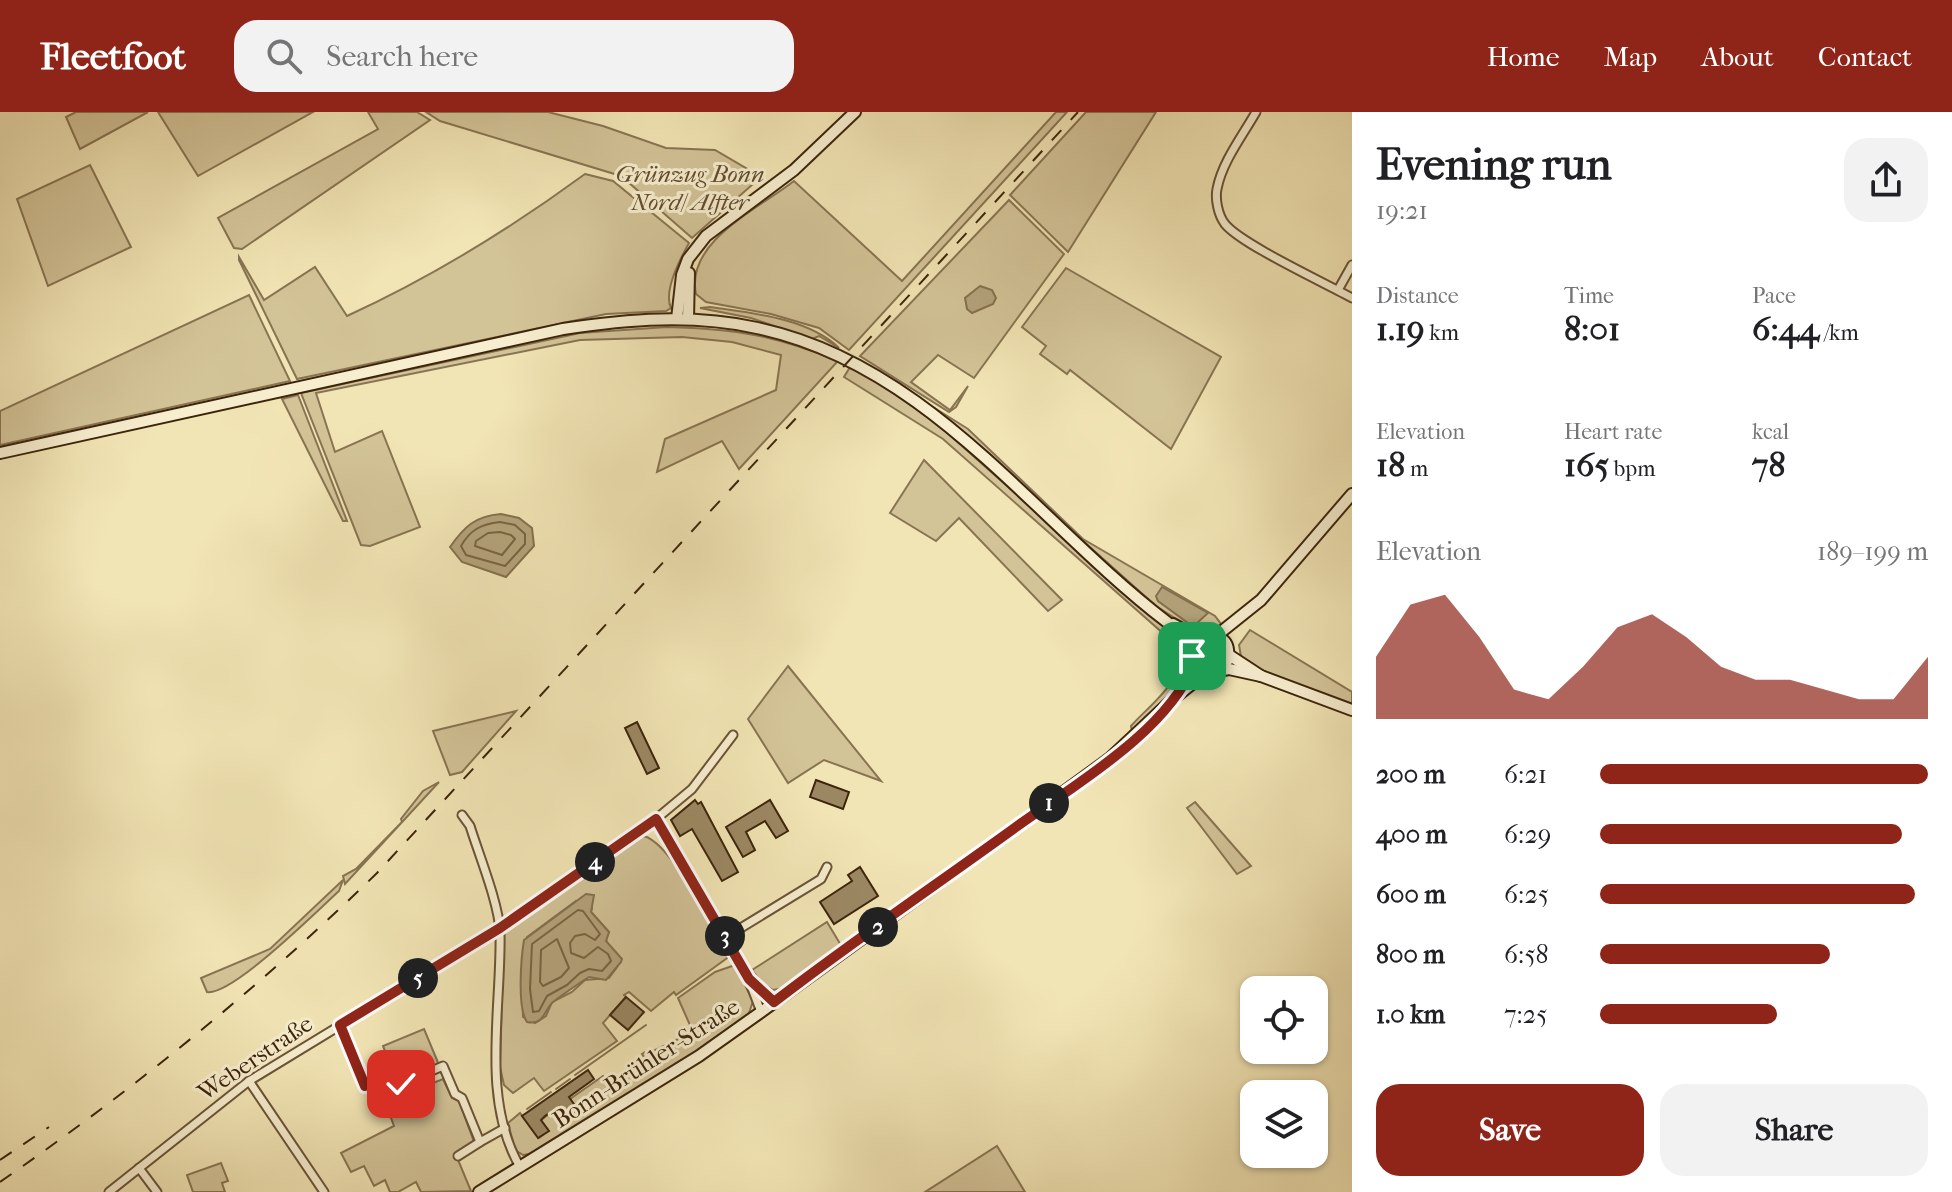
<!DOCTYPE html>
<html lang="en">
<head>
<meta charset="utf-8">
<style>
	body { margin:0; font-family:"IM FELL French Canon",serif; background:#f2f2f2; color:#202124; height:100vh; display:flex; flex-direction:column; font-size:30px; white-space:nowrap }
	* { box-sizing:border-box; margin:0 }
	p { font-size:26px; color:#757577 }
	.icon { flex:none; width:44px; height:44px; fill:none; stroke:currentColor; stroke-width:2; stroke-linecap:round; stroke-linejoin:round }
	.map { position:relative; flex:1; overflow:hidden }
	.sheet { display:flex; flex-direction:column; background:#fff; width:600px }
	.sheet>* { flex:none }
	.fabs { position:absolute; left:1240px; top:864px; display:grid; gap:16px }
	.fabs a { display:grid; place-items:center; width:88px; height:88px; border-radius:16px; background:#fff; box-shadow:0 2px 6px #0004; font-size:40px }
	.pin { position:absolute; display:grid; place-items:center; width:68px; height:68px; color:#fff; margin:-34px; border-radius:16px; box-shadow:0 4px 12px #0006 }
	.km { position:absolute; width:40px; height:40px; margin:-20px; border-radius:50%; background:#222; color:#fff; font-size:22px; line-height:40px; text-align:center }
	.round { display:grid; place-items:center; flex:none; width:84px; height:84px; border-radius:24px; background:#f2f2f2 }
	.headline { display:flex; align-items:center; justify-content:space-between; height:136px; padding:0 24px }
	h1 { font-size:44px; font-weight:700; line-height:60px }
	.metrics { display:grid; grid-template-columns:repeat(3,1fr); gap:12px; height:136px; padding:8px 24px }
	.metrics div { display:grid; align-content:center }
	.metrics b { font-size:34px; font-weight:700 }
	.metrics small { font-size:22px; font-weight:400 }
	.metrics p { font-size:22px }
	.chart { height:224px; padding:16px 24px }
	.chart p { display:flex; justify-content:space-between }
	.chart svg { width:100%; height:144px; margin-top:8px; fill:#8f2418; opacity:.7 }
	.primary-button { display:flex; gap:16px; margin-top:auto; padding:16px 24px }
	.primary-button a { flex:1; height:92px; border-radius:24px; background:#8f2418; color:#fff; font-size:32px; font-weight:700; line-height:92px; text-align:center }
	.primary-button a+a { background:#f2f2f2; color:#202124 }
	ul { padding:0 24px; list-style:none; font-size:26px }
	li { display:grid; grid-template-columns:128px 96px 1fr; align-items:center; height:60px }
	li i { height:20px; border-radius:10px; background:#8f2418 }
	header { display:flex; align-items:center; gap:48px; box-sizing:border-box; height:112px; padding:0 40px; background:#8f2418; color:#fff }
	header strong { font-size:38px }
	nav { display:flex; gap:44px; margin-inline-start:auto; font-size:28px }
	.search { width:560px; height:72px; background:#f2f2f2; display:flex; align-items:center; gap:20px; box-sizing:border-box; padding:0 28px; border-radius:24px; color:#757577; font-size:30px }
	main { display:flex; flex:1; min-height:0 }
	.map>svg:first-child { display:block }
	.green { fill:#d3c498; stroke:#887452; stroke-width:2; fill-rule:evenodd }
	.water { fill:#b4a37b; stroke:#84704e; stroke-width:2 }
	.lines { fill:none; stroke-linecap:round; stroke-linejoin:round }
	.shore { stroke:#786443; stroke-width:2 }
	.stream { stroke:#84704e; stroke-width:2 }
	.building { fill:#9b8863; stroke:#3c240b; stroke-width:2 }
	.street-casing { stroke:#6a5436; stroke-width:11 }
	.secondary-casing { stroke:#3c240b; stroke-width:14 }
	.street { stroke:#f7eecf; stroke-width:7 }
	.secondary { stroke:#f7eecf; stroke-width:10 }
	.rail { stroke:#3c240b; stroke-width:2; stroke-dasharray:14 14; stroke-linecap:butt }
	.route-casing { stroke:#fff; stroke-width:16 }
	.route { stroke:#8f2418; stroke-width:10 }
	.labels { text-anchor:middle; stroke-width:6; stroke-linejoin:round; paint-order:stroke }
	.park-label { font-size:24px; font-style:italic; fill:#624c2e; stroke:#f7eecf }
	.street-label { font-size:24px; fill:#3c240b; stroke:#f7eecf }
</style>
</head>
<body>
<header>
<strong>Fleetfoot</strong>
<div class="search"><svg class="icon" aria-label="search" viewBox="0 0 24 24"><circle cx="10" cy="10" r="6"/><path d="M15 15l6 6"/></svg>Search here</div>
<nav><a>Home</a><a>Map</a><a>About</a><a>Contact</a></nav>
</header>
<main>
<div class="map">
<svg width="1352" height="1080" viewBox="0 0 1352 1080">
	<rect width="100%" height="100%" fill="#f2e5b5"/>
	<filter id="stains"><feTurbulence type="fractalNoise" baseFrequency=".0025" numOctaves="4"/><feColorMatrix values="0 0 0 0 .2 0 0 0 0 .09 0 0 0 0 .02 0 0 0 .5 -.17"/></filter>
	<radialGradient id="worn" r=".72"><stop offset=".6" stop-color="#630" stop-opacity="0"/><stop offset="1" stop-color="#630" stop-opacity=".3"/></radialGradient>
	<!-- green -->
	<g class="green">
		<path d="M76,0H148L80,37L66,5Z"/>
		<path d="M158,0H313L198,64Z"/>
		<path d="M368,0H417L430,8L242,137L234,136L218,106L378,17Z"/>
		<path d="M426,0H548L603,14L666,36L715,38L761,65L692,126L621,64L440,9Z"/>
		<path d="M1056,0H1067L849,238L819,216L771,202L706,190L696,182C685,129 760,96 794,69L902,169Z"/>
		<path d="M1086,0H1156L1068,140L1010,83Z"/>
		<path d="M90,53L131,135L48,174L17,87Z"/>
		<path d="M585,62L613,69L689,131C680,147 663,179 671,196L666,199L606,202L297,267L239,148V145L264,188L315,155L347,204C432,165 510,117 585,62Z"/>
		<path d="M1009,88L1064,142L974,266L938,243L911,270L950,298L968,274L956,295L949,300L860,244Z"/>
		<path d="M1066,156L1221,245L1171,337L1070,258L1067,262L1040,242L1046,234L1022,215Z"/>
		<path d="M249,183L290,269L0,333V299Z"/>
		<path d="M710,195C751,201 808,206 839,236L819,224L812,227L751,206L700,196Z"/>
		<path d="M667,215C736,217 774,223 838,249L739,357L722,329L657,360L665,327L776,278L781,243L732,230L682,225L580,228L316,281L335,340L382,319L420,415L370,434L361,433L301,281L580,221Z"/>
		<path d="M850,255L882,273L936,311L1182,529C1200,568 1157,597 1132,620L1131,614C1150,592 1193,564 1174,531L943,327L844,265Z"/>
		<path d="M298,283L347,409H343L282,287Z"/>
		<path d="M933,295L968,317L1083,427L1215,504L1224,516L1195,519L1156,494Z"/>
		<path d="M924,348L925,349L1062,488L1048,499L959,406L936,429L890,401Z"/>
		<path d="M1250,518L1352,580V594L1242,550L1239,533Z"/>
		<path d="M788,554L881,669L824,648L788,671L748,607Z"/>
		<path d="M516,599L462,660L450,663L433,619Z"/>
		<path d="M439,670L345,772L343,764L356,757L402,710L401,707L423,679Z"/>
		<path d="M1195,690L1251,754L1237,762L1187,696Z"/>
		<path d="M644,724C672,732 714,817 730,844L676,883L674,880L651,899L629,880L624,883L626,885L603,911L617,929L544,979L534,966L513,981L504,973L500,955L504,818L619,736ZM576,789L592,796L591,800L609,820L606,828L617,855L609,866L585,868L572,880L552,890L546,904L535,911L523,905L522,847L527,825Z"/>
		<path d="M343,768L339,779C317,799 232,884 207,880L201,866L270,837Z"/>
		<path d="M827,810L842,835L784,876L773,878L762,871L752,858Z"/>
		<path d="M735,853L753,889L749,901L697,939L535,1041L523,1043L515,1038L508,1011L520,1001L539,1026L548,1019L541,1008L560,994L568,1005L578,999L570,987L603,964L612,975L647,950L642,942L645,940L647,942L693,920L678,886L715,860Z"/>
		<path d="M424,917L439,953L405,968L400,956L393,959L383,934Z"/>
		<path d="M443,967L452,986L459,989L474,1030L456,1043L471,1079L421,1080L416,1070L398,1080H390L385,1068L374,1074L364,1054L351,1060L341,1041L394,1014L388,998L406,989L401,976L404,974L408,981Z"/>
		<path d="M997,1034L1025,1080H925Z"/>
		<path d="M221,1051L228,1069L222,1071L225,1080H193L187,1063Z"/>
	</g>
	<!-- water -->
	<g class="water">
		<path d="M980,174L992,178L996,186L993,192L972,201L967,197L965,186Z"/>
		<path d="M501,402L519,406L532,416L534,434L506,465L462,450L450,435C464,415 475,404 501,402Z"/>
		<path d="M1162,475L1208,501L1196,512L1188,511L1158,489L1156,484Z"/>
		<path d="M586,782L594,783L591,800L609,820L606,829L622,847L621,850L606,868L589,865C584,868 553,889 551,892C543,902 543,913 527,910C517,896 521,846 524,828Z"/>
	</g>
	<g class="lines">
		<!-- shore -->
		<g class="shore">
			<path d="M500,410L515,413L525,422V432L505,454L466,443L461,434C470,418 481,412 500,410Z"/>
			<path d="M500,420L511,423L515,427L502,443L475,434L476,429L488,421Z"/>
			<path d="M578,798L583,799L600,822L595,828L585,822L575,824L570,831L571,841L584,846L598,835L608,842L611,849L602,859L589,857L580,861L567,873L547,884L539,899L533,900L530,877L532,832Z"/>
			<path d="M557,827L569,856L561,865L543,874L540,870L541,838Z"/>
		</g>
		<!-- stream -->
		<g class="stream">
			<path d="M575,963L646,913"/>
			<path d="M556,977L570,967"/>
			<path d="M527,997L551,980"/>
		</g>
	</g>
	<!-- building -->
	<g class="building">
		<path d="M637,610L659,656L647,662L625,616Z"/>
		<path d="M816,668L849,680L843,697L810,685Z"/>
		<path d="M695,688L698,692L701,690L738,760L722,769L692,717L680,724L671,708Z"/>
		<path d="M770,688L788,719L776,726L765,709L746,720L755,738L743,745L726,715Z"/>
		<path d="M860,755L878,784L834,812L820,790L852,769L848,763Z"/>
		<path d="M626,885L644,900L628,918L610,903Z"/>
		<path d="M588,958L594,967L569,985L578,998L568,1005L560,994L545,1004L541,1008L549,1019L538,1026L522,1004Z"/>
	</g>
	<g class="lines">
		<defs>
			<g id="street">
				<path d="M1256,0C1243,23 1222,50 1217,77C1215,87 1218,103 1225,112C1241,132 1325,171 1352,186"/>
				<path d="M1338,178L1352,153"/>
				<path d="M462,703L470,714C479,743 499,792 500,820C502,895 480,986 520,1055"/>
				<path d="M656,707L745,858L761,900"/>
				<path d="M726,825L821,767L827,755"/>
				<path d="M751,869L774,890"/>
				<path d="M340,913L365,974L396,961L401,972L443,954L455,982L462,986L480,1030L505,1016"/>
				<path d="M249,969L324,1080"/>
				<path d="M458,1044L480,1030"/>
				<path d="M139,1056L157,1080"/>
				<path d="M109,1080L249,969L500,816L656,707L692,677L733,623"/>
			</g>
			<g id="secondary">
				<path d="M677,207L682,163L688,147L706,124L794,58L855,0"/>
				<path d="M688,207L689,161"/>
				<path d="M0,341L563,217C628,207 693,202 757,216C929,252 1035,409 1167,510L1192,537L1194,552L1200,557L1212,560L1229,557L1261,564"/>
				<path d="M1173,512C1180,516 1190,522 1198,524C1214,527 1231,520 1228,548"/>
				<path d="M1216,524L1261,488L1352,382"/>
				<path d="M1229,543L1261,564L1352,598"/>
				<path d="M479,1080L699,944L761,900L1109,647L1173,587L1207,560"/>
			</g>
		</defs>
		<!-- street casing -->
		<use href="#street" class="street-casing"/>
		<!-- secondary casing -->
		<use href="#secondary" class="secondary-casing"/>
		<!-- street -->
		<use href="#street" class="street"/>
		<!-- secondary -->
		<use href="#secondary" class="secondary"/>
		<!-- rail -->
		<g class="rail">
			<path d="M0,1048L49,1015"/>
			<path d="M0,1070C133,978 261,874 377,761L1078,0"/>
		</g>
	</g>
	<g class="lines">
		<defs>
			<path id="route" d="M401,972L396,961L365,974L340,913L500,816L656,707L749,867L774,890C853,829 936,773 1016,715C1074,673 1167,620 1194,552L1192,544"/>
		</defs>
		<!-- route casing -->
		<use href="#route" class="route-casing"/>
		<!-- route -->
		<use href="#route" class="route"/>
	</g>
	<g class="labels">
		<!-- park labels -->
		<g class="park-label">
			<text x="690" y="70">Grünzug Bonn<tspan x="690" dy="28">Nord/ Alfter</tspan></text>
		</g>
		<!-- street labels -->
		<g class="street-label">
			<text transform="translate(255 946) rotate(-34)" y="8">Weberstraße</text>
			<text transform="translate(646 951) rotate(-33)" y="8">Bonn-Brühler-Straße</text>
		</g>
	</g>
	<rect width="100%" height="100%" filter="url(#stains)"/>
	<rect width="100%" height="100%" fill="url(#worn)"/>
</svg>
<div class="fabs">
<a><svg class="icon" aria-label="locate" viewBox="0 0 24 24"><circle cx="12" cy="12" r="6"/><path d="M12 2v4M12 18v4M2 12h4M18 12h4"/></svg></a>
<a><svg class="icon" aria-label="layers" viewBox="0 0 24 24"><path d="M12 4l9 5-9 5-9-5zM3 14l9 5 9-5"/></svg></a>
</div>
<div class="pin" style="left:1192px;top:544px;background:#1e9e55"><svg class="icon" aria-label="arrive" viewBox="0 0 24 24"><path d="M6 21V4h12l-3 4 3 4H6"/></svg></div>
<div class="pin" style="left:401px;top:972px;background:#d93025"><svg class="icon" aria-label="check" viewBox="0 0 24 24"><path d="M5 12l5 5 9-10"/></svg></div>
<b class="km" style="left:1049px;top:691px">1</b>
<b class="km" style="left:878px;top:815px">2</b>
<b class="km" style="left:725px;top:824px">3</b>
<b class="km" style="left:595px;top:750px">4</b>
<b class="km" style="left:418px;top:866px">5</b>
</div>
<section class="sheet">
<div class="headline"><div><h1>Evening run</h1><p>19:21</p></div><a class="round"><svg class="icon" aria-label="share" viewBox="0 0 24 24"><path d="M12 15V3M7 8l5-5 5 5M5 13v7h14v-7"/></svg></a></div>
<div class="metrics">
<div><p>Distance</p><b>1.19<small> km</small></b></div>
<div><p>Time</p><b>8:01</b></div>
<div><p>Pace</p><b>6:44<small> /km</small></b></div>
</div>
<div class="metrics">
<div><p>Elevation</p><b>18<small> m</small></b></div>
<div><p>Heart rate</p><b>165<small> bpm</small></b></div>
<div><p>kcal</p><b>78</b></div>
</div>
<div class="chart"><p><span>Elevation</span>189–199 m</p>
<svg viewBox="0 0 160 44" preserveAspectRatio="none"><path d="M0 44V25L10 9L20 6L30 19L40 35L50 38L60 28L70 16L80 12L90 19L100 28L110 32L120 32L130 35L140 38L150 38L160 25V44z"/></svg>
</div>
<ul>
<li><b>200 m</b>6:21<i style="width:100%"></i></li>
<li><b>400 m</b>6:29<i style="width:92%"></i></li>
<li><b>600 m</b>6:25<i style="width:96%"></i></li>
<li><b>800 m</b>6:58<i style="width:70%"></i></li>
<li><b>1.0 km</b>7:25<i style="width:54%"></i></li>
</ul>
<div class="primary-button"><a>Save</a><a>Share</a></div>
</section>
</main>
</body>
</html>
